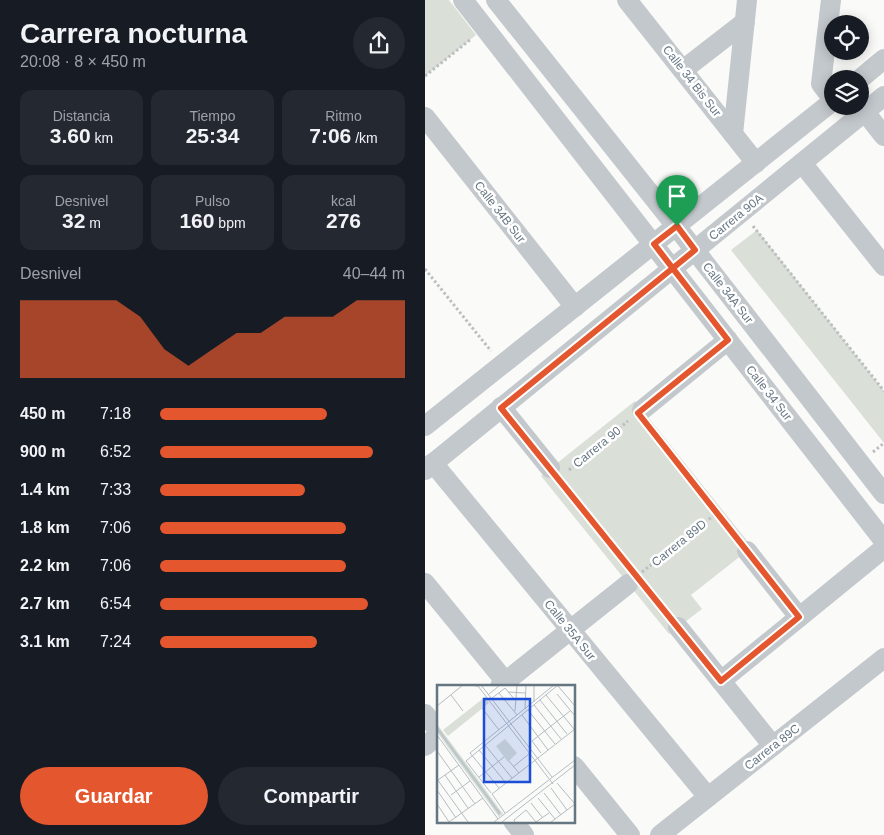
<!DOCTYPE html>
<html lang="es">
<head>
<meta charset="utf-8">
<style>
	body { margin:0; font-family:Arial,sans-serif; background:#242831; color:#f1f3f6; height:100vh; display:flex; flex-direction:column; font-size:19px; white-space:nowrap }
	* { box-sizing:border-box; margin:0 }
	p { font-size:16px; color:#9ea1a6 }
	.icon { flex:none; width:28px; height:28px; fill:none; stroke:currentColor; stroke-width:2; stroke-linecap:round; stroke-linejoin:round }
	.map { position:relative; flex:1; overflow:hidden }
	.side { display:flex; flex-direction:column; background:#171b24; width:425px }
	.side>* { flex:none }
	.tools { position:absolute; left:399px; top:15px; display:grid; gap:10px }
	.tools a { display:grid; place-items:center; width:45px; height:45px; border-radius:50%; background:#171b24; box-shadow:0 2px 12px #0003; font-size:25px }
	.pin { position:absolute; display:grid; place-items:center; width:42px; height:42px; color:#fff; margin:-51px -21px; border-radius:50% 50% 50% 0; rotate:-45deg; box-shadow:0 0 5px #0007 }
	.pin .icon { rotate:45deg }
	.round { display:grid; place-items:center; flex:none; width:52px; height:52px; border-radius:26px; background:#242831 }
	.headline { display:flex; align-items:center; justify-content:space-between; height:85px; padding:0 20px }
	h1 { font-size:28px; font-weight:800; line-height:38px }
	.figures { display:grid; grid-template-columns:repeat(3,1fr); gap:8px; height:85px; padding:5px 20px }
	.figures div { display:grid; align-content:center; border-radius:12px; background:#242831; text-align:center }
	.figures b { font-size:21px; font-weight:800 }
	.figures small { font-size:14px; font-weight:400 }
	.figures p { font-size:14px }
	.chart { height:140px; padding:10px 20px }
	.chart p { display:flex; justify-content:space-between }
	.chart svg { width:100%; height:90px; margin-top:5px; fill:#e4572e; opacity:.7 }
	.action { display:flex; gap:10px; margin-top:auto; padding:10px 20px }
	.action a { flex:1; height:58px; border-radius:30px; background:#e4572e; color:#fff; font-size:20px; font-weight:800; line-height:58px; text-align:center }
	.action a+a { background:#242831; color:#f1f3f6 }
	ul { padding:0 20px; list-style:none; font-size:16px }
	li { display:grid; grid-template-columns:80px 60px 1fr; align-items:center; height:38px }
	li i { height:12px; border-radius:6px; background:#e4572e }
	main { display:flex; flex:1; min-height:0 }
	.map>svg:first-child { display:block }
	.green { fill:#dadfd7 }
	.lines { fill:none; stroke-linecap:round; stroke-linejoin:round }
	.path { stroke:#bbbfc2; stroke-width:3; stroke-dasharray:2.5 2.5; stroke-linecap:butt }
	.minor { stroke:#c3c8cc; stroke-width:20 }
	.route-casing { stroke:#fff; stroke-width:10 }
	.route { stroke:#e4572e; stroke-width:6 }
	.labels { text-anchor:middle; stroke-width:5; stroke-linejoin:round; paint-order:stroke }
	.street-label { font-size:12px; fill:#657683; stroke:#fff }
	.inset-river { fill:none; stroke:#bbc7cb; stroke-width:2.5 }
	.inset-road { fill:none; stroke:#b5bdc2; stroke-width:1 }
	.view { fill:#1d4ed8; fill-opacity:0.15; stroke:#1d4ed8; stroke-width:2.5 }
	.inset-edge { fill:none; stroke:#657683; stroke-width:2.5 }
</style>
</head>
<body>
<main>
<section class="side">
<div class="headline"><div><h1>Carrera nocturna</h1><p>20:08 · 8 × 450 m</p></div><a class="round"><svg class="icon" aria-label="share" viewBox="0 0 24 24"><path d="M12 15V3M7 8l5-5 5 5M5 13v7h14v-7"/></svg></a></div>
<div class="figures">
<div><p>Distancia</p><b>3.60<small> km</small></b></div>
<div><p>Tiempo</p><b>25:34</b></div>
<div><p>Ritmo</p><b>7:06<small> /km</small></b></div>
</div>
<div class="figures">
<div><p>Desnivel</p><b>32<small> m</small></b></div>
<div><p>Pulso</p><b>160<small> bpm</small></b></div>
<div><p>kcal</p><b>276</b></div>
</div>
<div class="chart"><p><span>Desnivel</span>40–44 m</p>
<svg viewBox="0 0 160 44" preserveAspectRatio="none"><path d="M0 44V6L10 6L20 6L30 6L40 6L50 14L60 30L70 38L80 30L90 22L100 22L110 14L120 14L130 14L140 6L150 6L160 6V44z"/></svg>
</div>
<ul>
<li><b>450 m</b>7:18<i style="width:68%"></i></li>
<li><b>900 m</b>6:52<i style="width:87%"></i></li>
<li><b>1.4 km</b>7:33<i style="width:59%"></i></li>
<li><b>1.8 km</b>7:06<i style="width:76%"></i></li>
<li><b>2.2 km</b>7:06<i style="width:76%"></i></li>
<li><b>2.7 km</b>6:54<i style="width:85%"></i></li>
<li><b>3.1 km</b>7:24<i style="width:64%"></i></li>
</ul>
<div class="action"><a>Guardar</a><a>Compartir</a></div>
</section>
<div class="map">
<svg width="459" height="835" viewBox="0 0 459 835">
	<rect width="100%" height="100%" fill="#fafaf8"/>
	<!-- green -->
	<g class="green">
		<path d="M0,0H24L51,35L0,76Z"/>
		<path d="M332,230L459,391V443L306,250Z"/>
		<path d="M210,401L327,547L266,595L277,609L244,634L116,476Z"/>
	</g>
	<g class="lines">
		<!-- path -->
		<g class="path">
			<path d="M0,76L46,39"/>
			<path d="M328,226L459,391"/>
			<path d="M0,269L66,351"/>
			<path d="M223,426L311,537"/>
			<path d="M448,452L459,443"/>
			<path d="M144,470L203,421"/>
			<path d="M137,482L203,565"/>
			<path d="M217,572L292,513"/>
			<path d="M221,588L242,614"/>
		</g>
		<!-- minor -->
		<g class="minor">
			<path d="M38,0L459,541"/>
			<path d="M71,0L251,226L459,494"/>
			<path d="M202,0L331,163"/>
			<path d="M406,0L396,84L408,99"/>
			<path d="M258,70L320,22"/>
			<path d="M435,79L459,59"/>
			<path d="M440,112L459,136"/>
			<path d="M0,117L150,307"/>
			<path d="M308,134L322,0"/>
			<path d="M377,163L459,266"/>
			<path d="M76,407L125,468"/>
			<path d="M217,410L303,340"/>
			<path d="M0,426L251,226L408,101"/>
			<path d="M8,463L283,797"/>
			<path d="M0,470L459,96"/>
			<path d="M322,551L374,617"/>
			<path d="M0,583L84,686"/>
			<path d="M253,627L348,746"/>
			<path d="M296,681L459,548"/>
			<path d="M75,686L203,584"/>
			<path d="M0,714L14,731"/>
			<path d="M0,746L14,735"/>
			<path d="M149,766L205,835"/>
			<path d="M88,821L99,835"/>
			<path d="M235,835L459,658"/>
		</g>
	</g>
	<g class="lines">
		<defs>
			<path id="route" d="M252,226L270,250L248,268L76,408L296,681L374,617L213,413L303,340C278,308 254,276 229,244L252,226"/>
		</defs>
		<!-- route casing -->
		<use href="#route" class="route-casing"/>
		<!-- route -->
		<use href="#route" class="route"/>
	</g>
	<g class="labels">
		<!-- street labels -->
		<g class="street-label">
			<text transform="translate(267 81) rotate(52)" y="4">Calle 34 Bis Sur</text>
			<text transform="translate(75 212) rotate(52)" y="4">Calle 34B Sur</text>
			<text transform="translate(311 217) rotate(-39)" y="4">Carrera 90A</text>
			<text transform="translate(303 293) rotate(52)" y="4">Calle 34A Sur</text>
			<text transform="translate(344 393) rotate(52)" y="4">Calle 34 Sur</text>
			<text transform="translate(172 447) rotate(-39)" y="4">Carrera 90</text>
			<text transform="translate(254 543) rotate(-39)" y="4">Carrera 89D</text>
			<text transform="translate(145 630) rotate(51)" y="4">Calle 35A Sur</text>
			<text transform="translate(347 747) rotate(-38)" y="4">Carrera 89C</text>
		</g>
	</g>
	<!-- overview -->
	<g transform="translate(12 685)">
		<rect width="138" height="138" fill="#fafaf8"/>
		<path d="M48,12L52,18L11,51L6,45ZM0,39L40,93L66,129L62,132L12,64L0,47ZM68,54L80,68L71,77L59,61Z" fill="#dadfd7"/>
		<path class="inset-river" d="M0,43L63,129"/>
		<path class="inset-road" d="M31,0L41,1L116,99M44,0L115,92M121,1L138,21M68,3L78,15M71,7L88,8M62,8L80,30M120,9L138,31M14,10L26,26M51,10L63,0M109,10L137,44M54,14L68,3M103,15L130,49M97,17V0M97,20L124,54M0,21L26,0M45,23L62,45M88,24L89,0M91,25L118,59M78,26L80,0M85,30L111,65M0,50L61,134M48,60L75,93M42,65L69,98M0,66L38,119M104,68L95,56L133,26M72,76L82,88M76,82L93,68M8,90L31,123M42,92L67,72M0,94L31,137M1,95L22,80M120,98L138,119M62,103L33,68L117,0M114,103L130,125M0,105L19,133M54,108L29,76L121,0M107,108L124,130M14,110L33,96M101,113L118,134M94,118L105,132M0,119L12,137M68,128L55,109L138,44M12,137L46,113M57,137L138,75M65,137L138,80M78,137L77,135L89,125L99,137M99,137L112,128M114,137L138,119"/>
		<path class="view" d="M47,14H93V97H47Z"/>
		<rect width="138" height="138" class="inset-edge"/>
	</g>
</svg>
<div class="tools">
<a><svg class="icon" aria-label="locate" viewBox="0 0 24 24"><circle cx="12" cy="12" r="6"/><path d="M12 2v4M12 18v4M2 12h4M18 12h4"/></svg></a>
<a><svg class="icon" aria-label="layers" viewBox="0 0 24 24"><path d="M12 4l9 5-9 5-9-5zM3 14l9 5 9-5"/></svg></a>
</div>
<div class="pin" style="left:252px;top:226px;background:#1e9e55"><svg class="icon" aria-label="arrive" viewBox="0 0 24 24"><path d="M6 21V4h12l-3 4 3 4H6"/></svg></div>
</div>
</main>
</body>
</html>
